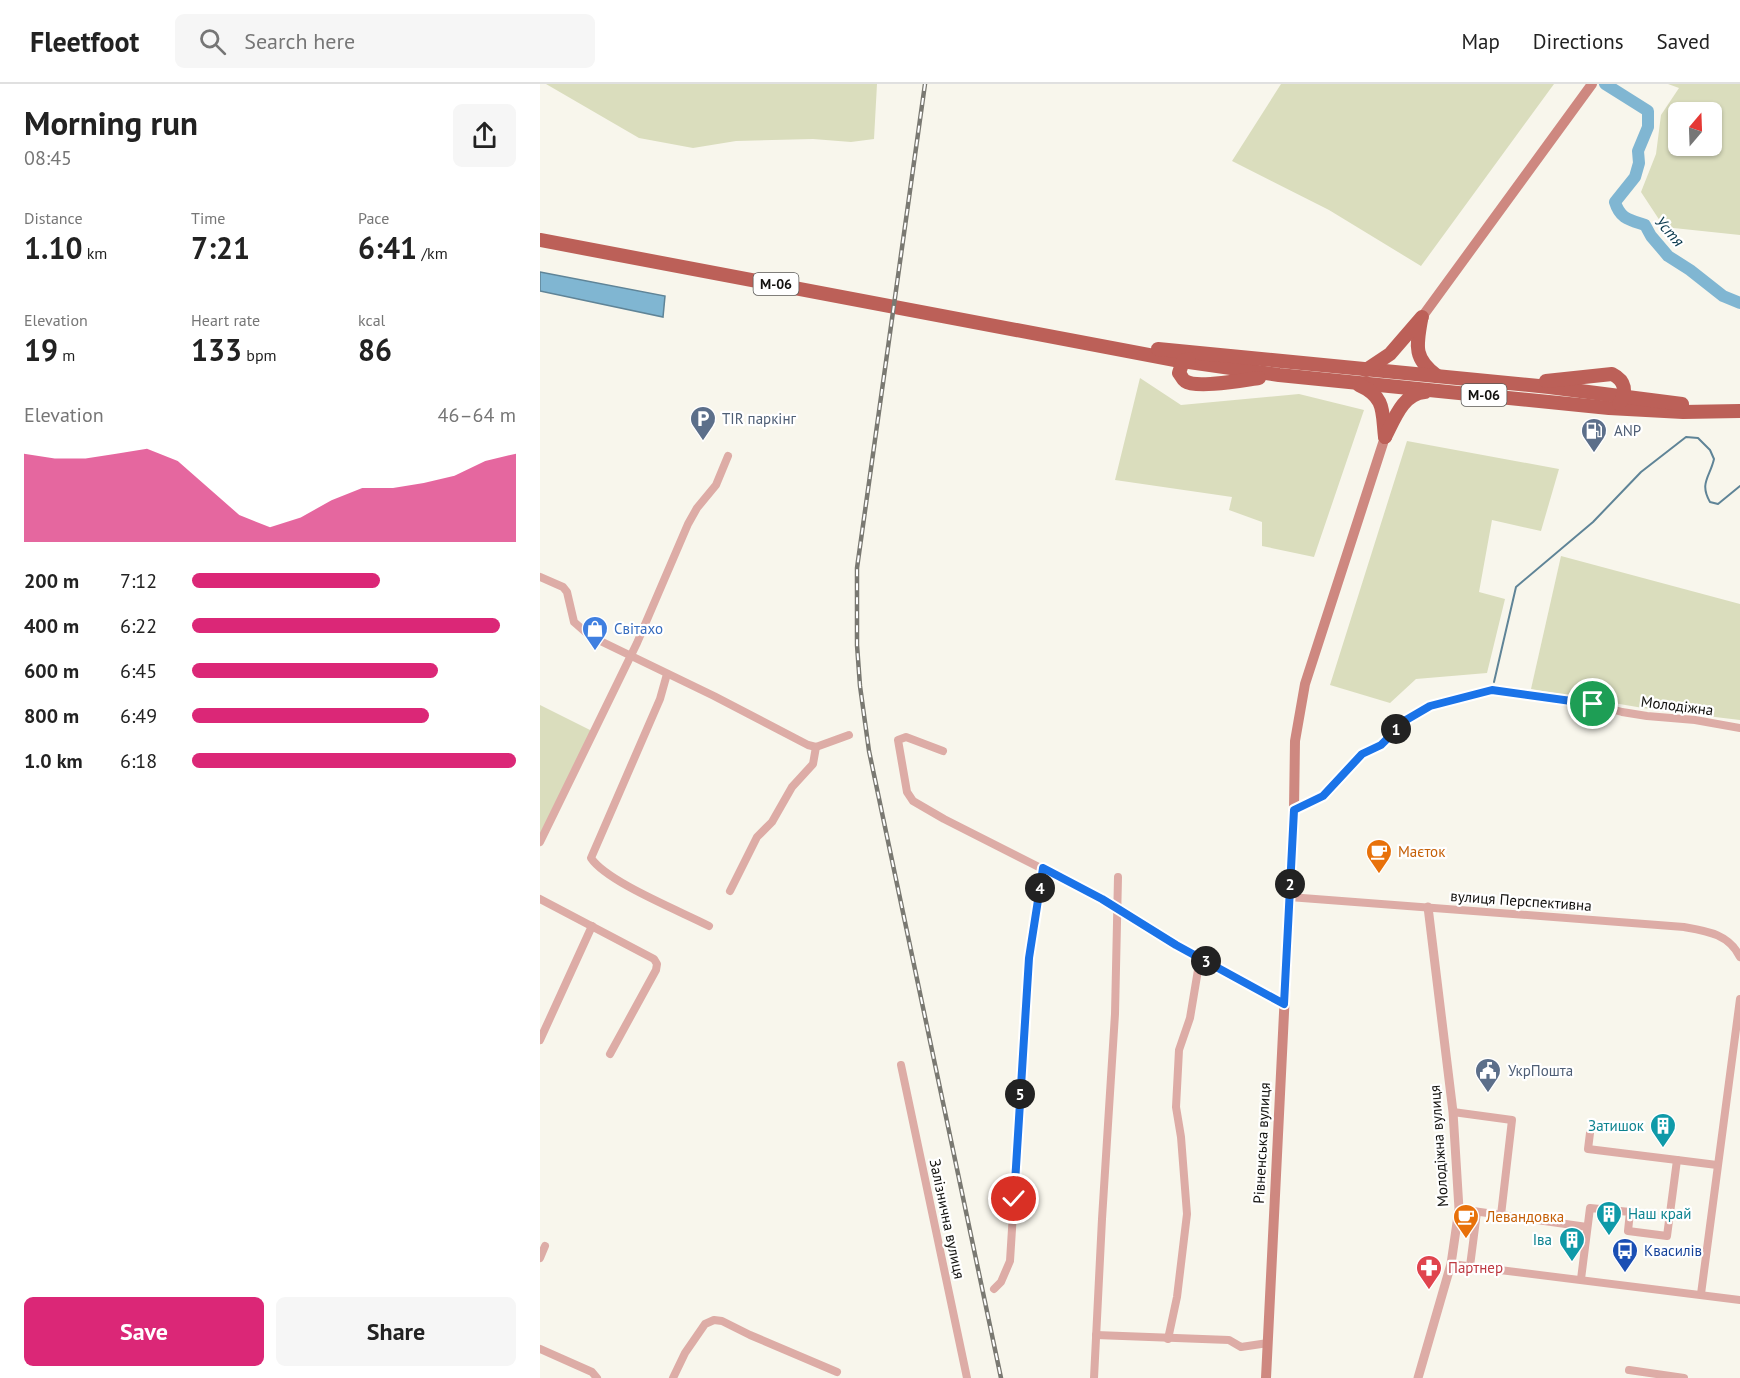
<!DOCTYPE html>
<html lang="en">
<head>
<meta charset="utf-8">
<style>
	body { margin:0; font-family:"PT Sans",sans-serif; background:#f6f6f6; color:#222; height:100vh; display:flex; flex-direction:column; font-size:22px; white-space:nowrap }
	* { box-sizing:border-box; margin:0 }
	p { font-size:20px; color:#767676 }
	.icon { flex:none; width:33px; height:33px; fill:none; stroke:currentColor; stroke-width:2; stroke-linecap:round; stroke-linejoin:round }
	.map { position:relative; flex:1; overflow:hidden }
	.details { display:flex; flex-direction:column; background:#fff; width:540px }
	.details>* { flex:none }
	.needle { width:39px; rotate:19deg }
	.controls { position:absolute; left:1128px; top:18px; display:grid; gap:12px }
	.controls a { display:grid; place-items:center; width:54px; height:54px; border-radius:9px; background:#fff; box-shadow:0 2px 4px #0004; font-size:30px }
	.pin { position:absolute; display:grid; place-items:center; width:51px; height:51px; color:#fff; margin:-26px; border:3px solid #fff; border-radius:50%; box-shadow:0 2px 6px #0007 }
	.km { position:absolute; width:30px; height:30px; margin:-15px; border-radius:50%; background:#222; color:#fff; font-size:16px; line-height:30px; text-align:center }
	.round { display:grid; place-items:center; flex:none; width:63px; height:63px; border-radius:9px; background:#f6f6f6 }
	.headline { display:flex; align-items:center; justify-content:space-between; height:102px; padding:0 24px }
	h1 { font-size:33px; font-weight:700; line-height:45px }
	.figures { display:grid; grid-template-columns:repeat(3,1fr); gap:9px; height:102px; padding:6px 24px }
	.figures div { display:grid; align-content:center }
	.figures b { font-size:30px; font-weight:700 }
	.figures small { font-size:16px; font-weight:400 }
	.figures p { font-size:16px }
	.chart { height:168px; padding:12px 24px }
	.chart p { display:flex; justify-content:space-between }
	.chart svg { width:100%; height:108px; margin-top:6px; fill:#db2777; opacity:.7 }
	.button { display:flex; gap:12px; margin-top:auto; padding:12px 24px }
	.button a { flex:1; height:69px; border-radius:9px; background:#db2777; color:#fff; font-size:24px; font-weight:700; line-height:69px; text-align:center }
	.button a+a { background:#f6f6f6; color:#222 }
	ul { padding:0 24px; list-style:none; font-size:20px }
	li { display:grid; grid-template-columns:96px 72px 1fr; align-items:center; height:45px }
	li i { height:15px; border-radius:8px; background:#db2777 }
	header { display:flex; align-items:center; gap:36px; box-sizing:border-box; height:84px; padding:0 30px; background:#fff; border-bottom:2px solid #e0e0e0 }
	header strong { font-size:28px }
	nav { display:flex; gap:33px; margin-inline-start:auto; font-size:21px }
	.search { width:420px; height:54px; background:#f6f6f6; display:flex; align-items:center; gap:15px; box-sizing:border-box; padding:0 21px; border-radius:9px; color:#767676; font-size:22px }
	main { display:flex; flex:1; min-height:0 }
	.map>svg:first-child { display:block }
	.green { fill:#daddbd; fill-rule:evenodd }
	.water { fill:#80b6d2; stroke:#5f8497; stroke-width:1.5 }
	.lines { fill:none; stroke-linecap:round; stroke-linejoin:round }
	.stream { stroke:#5f8497; stroke-width:2 }
	.river { stroke:#80b6d2; stroke-width:12 }
	.minor { stroke:#ddaca6; stroke-width:8 }
	.tertiary { stroke:#ddaca6; stroke-width:9 }
	.secondary { stroke:#ce8880; stroke-width:10 }
	.trunk { stroke:#bc6058; stroke-width:14 }
	.rail-casing { stroke:#7a7972; stroke-width:4.5 }
	.rail { stroke:#fff; stroke-width:2; stroke-dasharray:7; stroke-linecap:butt }
	.route-casing { stroke:#fff; stroke-width:12 }
	.route { stroke:#1a73e8; stroke-width:8 }
	.labels { text-anchor:middle; stroke-width:4.5; stroke-linejoin:round; paint-order:stroke }
	.shield { fill:#fff; stroke:#595856; stroke-width:1.5 }
	.shield-label { font-size:14px; font-weight:bold; fill:#12110e }
	.service-label { font-size:15px; fill:#4e5e75; stroke:#fff; text-anchor:start }
	.shop-label { font-size:15px; fill:#366cbe; stroke:#fff; text-anchor:start }
	.street-label { font-size:15px; fill:#12110e; stroke:#fff }
	.food-label { font-size:15px; fill:#c56008; stroke:#fff; text-anchor:start }
	.culture-label { font-size:15px; fill:#0d838f; stroke:#fff; text-anchor:end }
	.transit-label { font-size:15px; fill:#164399; stroke:#fff; text-anchor:start }
	.health-label { font-size:15px; fill:#be3a42; stroke:#fff; text-anchor:start }
	.water-label { font-size:16px; font-style:italic; fill:#08384c; stroke:#fff }
</style>
</head>
<body>
<header>
<strong>Fleetfoot</strong>
<div class="search"><svg class="icon" aria-label="search" viewBox="0 0 24 24"><circle cx="10" cy="10" r="6"/><path d="M15 15l6 6"/></svg>Search here</div>
<nav><a>Map</a><a>Directions</a><a>Saved</a></nav>
</header>
<main>
<section class="details">
<div class="headline"><div><h1>Morning run</h1><p>08:45</p></div><a class="round"><svg class="icon" aria-label="share" viewBox="0 0 24 24"><path d="M12 15V3M7 8l5-5 5 5M5 13v7h14v-7"/></svg></a></div>
<div class="figures">
<div><p>Distance</p><b>1.10<small> km</small></b></div>
<div><p>Time</p><b>7:21</b></div>
<div><p>Pace</p><b>6:41<small> /km</small></b></div>
</div>
<div class="figures">
<div><p>Elevation</p><b>19<small> m</small></b></div>
<div><p>Heart rate</p><b>133<small> bpm</small></b></div>
<div><p>kcal</p><b>86</b></div>
</div>
<div class="chart"><p><span>Elevation</span>46–64 m</p>
<svg viewBox="0 0 160 44" preserveAspectRatio="none"><path d="M0 44V8L10 10L20 10L30 8L40 6L50 11L60 22L70 33L80 38L90 34L100 27L110 22L120 22L130 20L140 17L150 11L160 8V44z"/></svg>
</div>
<ul>
<li><b>200 m</b>7:12<i style="width:58%"></i></li>
<li><b>400 m</b>6:22<i style="width:95%"></i></li>
<li><b>600 m</b>6:45<i style="width:76%"></i></li>
<li><b>800 m</b>6:49<i style="width:73%"></i></li>
<li><b>1.0 km</b>6:18<i style="width:100%"></i></li>
</ul>
<div class="button"><a>Save</a><a>Share</a></div>
</section>
<div class="map">
<svg width="1200" height="1294" viewBox="0 0 1200 1294">
	<rect width="100%" height="100%" fill="#f8f6ec"/>
	<!-- green -->
	<g class="green">
		<path d="M6,0H337L334,55L311,58L273,55L196,57L153,64L99,54Z"/>
		<path d="M741,0H1014L881,182L789,126L692,77Z"/>
		<path d="M1128,0H1200V151L1124,143L1101,108L1116,70L1121,31L1139,4ZM1138,28H1172V62H1138Z"/>
		<path d="M600,294L641,321L759,310L824,326L774,473L722,462V438L689,426L692,413L575,396Z"/>
		<path d="M867,357L1019,385L1001,447L952,436L939,508L965,515L947,589L876,595L850,619L790,601Z"/>
		<path d="M1021,472L1200,520V636L1109,625L991,605Z"/>
		<path d="M0,621L54,648L0,758Z"/>
		<path d="M925,1129L933,1131L931,1150L921,1149L922,1130Z"/>
	</g>
	<!-- water -->
	<path class="water" d="M0,188L125,212L123,233L0,207Z"/>
	<g class="lines">
		<!-- stream -->
		<path class="stream" d="M954,598L976,503L1053,438L1101,388L1146,353L1158,354L1170,366L1174,375C1170,393 1159,399 1170,418L1178,420L1200,402"/>
		<!-- river -->
		<path class="river" d="M1065,0L1108,27V43L1098,67L1099,79L1095,93L1075,118C1080,135 1090,136 1105,141L1111,152L1128,172L1150,186L1183,212L1200,219"/>
		<!-- minor -->
		<g class="minor">
			<path d="M0,493L23,503L27,508L34,538L50,552L174,612L268,661L276,663L309,651"/>
			<path d="M127,590L120,615L51,774C67,798 140,827 169,842"/>
			<path d="M403,667L366,653L358,656L367,708L373,717L404,735L562,815L636,861L743,919"/>
			<path d="M754,726L783,712L822,670L841,661L854,646L877,628L905,617L929,613L952,606L1053,620L1082,628L1107,632L1155,636L1200,644"/>
			<path d="M0,758L97,559L148,440L157,424L176,401L188,372"/>
			<path d="M190,807L217,753L232,738L252,703L273,680L276,663"/>
			<path d="M749,813L1144,843C1167,847 1189,850 1200,873"/>
			<path d="M0,815L114,875L117,880L116,886L70,970"/>
			<path d="M0,956L52,842"/>
			<path d="M361,981L427,1294"/>
			<path d="M913,1028L972,1036L961,1131"/>
			<path d="M1050,1049L1048,1065L1137,1076"/>
			<path d="M919,1125L1047,1143"/>
			<path d="M0,1174L5,1162"/>
			<path d="M911,1180L1200,1216"/>
			<path d="M930,1182L937,1128"/>
			<path d="M1041,1195L1050,1124L1090,1128L1088,1147L1127,1152L1137,1076L1177,1081"/>
			<path d="M454,1205L461,1198L470,1177L489,874L503,784"/>
			<path d="M1161,1210L1200,915"/>
			<path d="M556,1251L689,1256L701,1263L728,1259"/>
			<path d="M628,1255L637,1213L647,1130L641,1053L636,1023L639,966L650,934L660,874"/>
			<path d="M0,1265L52,1288L57,1294"/>
			<path d="M1089,1286L1144,1294"/>
			<path d="M133,1294L145,1269L165,1240L174,1236L182,1237L210,1251L297,1288"/>
			<path d="M554,1294L562,1135L575,930L578,793"/>
		</g>
		<!-- tertiary -->
		<path class="tertiary" d="M878,1294L911,1180L919,1125L913,1028L888,823"/>
		<!-- secondary -->
		<g class="secondary">
			<path d="M882,233L1052,0"/>
			<path d="M726,1294L754,726L755,657L765,600L845,353"/>
		</g>
		<!-- trunk -->
		<g class="trunk">
			<path d="M0,156L635,276L739,291L1069,324L1143,328L1200,327"/>
			<path d="M881,236C876,263 874,275 897,292"/>
			<path d="M618,265L1009,303L1142,320"/>
			<path d="M649,275L643,277L639,289C641,291 642,295 645,297C656,305 704,296 719,294"/>
			<path d="M826,286L850,270L882,233"/>
			<path d="M1006,297L1072,290C1086,297 1087,308 1079,320"/>
			<path d="M819,301C846,313 842,328 845,353"/>
			<path d="M845,353C854,336 863,309 885,308"/>
		</g>
		<defs>
			<path id="rail" d="M385,0L317,484V561L320,602L329,667L461,1294"/>
		</defs>
		<!-- rail casing -->
		<use href="#rail" class="rail-casing"/>
		<!-- rail -->
		<use href="#rail" class="rail"/>
	</g>
	<g class="lines">
		<defs>
			<path id="route" d="M474,1115L489,874L503,784L562,815L636,861L744,920L754,726L783,712L822,670L841,661L866,636L890,622L952,606L1053,620"/>
		</defs>
		<!-- route casing -->
		<use href="#route" class="route-casing"/>
		<!-- route -->
		<use href="#route" class="route"/>
	</g>
	<!-- icons -->
	<defs>
		<symbol id="parking-pin" viewBox="-11 -11 22 30"><path d="M0 17L-7.5 6A9.5 9.5 0 1 1 7.5 6Z" fill="#5c6f8a" stroke="#fff"/><path d="M-3.5-5.5H1a3.5 3.5 0 0 1 0 7H-1V5.5H-3.5ZM-1-3.4V-.6H.8a1.4 1.4 0 0 0 0-2.8Z" fill="#fff"/></symbol>
		<symbol id="fuel-pin" viewBox="-11 -11 22 30"><path d="M0 17L-7.5 6A9.5 9.5 0 1 1 7.5 6Z" fill="#5c6f8a" stroke="#fff"/><path d="M-5.5-6h7V0h2V4h1.3V-2.5L3-4.5l.8-.8L6-3V5H2.5V1h-1V6h-7ZM-4.2-4.7v3.2H.2V-4.7Z" fill="#fff"/></symbol>
		<symbol id="shop-pin" viewBox="-11 -11 22 30"><path d="M0 17L-7.5 6A9.5 9.5 0 1 1 7.5 6Z" fill="#3f7fe0" stroke="#fff"/><path d="M-5-2.5h2.3a2.7 3.5 0 0 1 5.4 0H5L5.5 6h-11ZM-1.5-2.5h3a1.5 2.3 0 0 0-3 0Z" fill="#fff"/></symbol>
		<symbol id="cafe-pin" viewBox="-11 -11 22 30"><path d="M0 17L-7.5 6A9.5 9.5 0 1 1 7.5 6Z" fill="#e8710a" stroke="#fff"/><path d="M-5.5-4.5H6V0H3Q3 3.5 0 3.5H-2.5Q-5.5 3.5-5.5 0ZM3-3.2v2h1.7v-2ZM-6 4.5H4V6H-6Z" fill="#fff"/></symbol>
		<symbol id="civic-pin" viewBox="-11 -11 22 30"><path d="M0 17L-7.5 6A9.5 9.5 0 1 1 7.5 6Z" fill="#5c6f8a" stroke="#fff"/><path d="M-.6-6.5H3V-4.5H.6V-3L4-1V1h2V6H-6V1h2V-1L-.6-3ZM-1.2 2.5V6h2.4V2.5Z" fill="#fff"/></symbol>
		<symbol id="building-pin" viewBox="-11 -11 22 30"><path d="M0 17L-7.5 6A9.5 9.5 0 1 1 7.5 6Z" fill="#0f9aa8" stroke="#fff"/><path d="M-4-6H4V6H1V3H-1V6H-4ZM-2.5-4.3h1.7v1.8h-1.7ZM.8-4.3h1.7v1.8H.8ZM-2.5-1h1.7V.8h-1.7ZM.8-1h1.7V.8H.8Z" fill="#fff"/></symbol>
		<symbol id="bus-pin" viewBox="-11 -11 22 30"><path d="M0 17L-7.5 6A9.5 9.5 0 1 1 7.5 6Z" fill="#1a4fb4" stroke="#fff"/><path d="M-5-6H5V4H4V6H2V4H-2V6H-4V4H-5ZM-3.5-4V0h7V-4ZM-3.5 1.2v1.5H-2V1.2ZM2 1.2v1.5H3.5V1.2Z" fill="#fff"/></symbol>
		<symbol id="pharmacy-pin" viewBox="-11 -11 22 30"><path d="M0 17L-7.5 6A9.5 9.5 0 1 1 7.5 6Z" fill="#e0444e" stroke="#fff"/><path d="M-2-6h4v4h4v4h-4v4h-4v-4h-4v-4h4Z" fill="#fff"/></symbol>
	</defs>
	<g fill-rule="evenodd">
		<use href="#parking-pin" x="148" y="320" width="30" height="40"/>
		<use href="#fuel-pin" x="1039" y="332" width="30" height="40"/>
		<use href="#shop-pin" x="40" y="530" width="30" height="40"/>
		<use href="#cafe-pin" x="824" y="753" width="30" height="40"/>
		<use href="#civic-pin" x="933" y="972" width="30" height="40"/>
		<use href="#building-pin" x="1108" y="1027" width="30" height="40"/>
		<use href="#building-pin" x="1054" y="1115" width="30" height="40"/>
		<use href="#cafe-pin" x="911" y="1118" width="30" height="40"/>
		<use href="#building-pin" x="1017" y="1141" width="30" height="40"/>
		<use href="#bus-pin" x="1070" y="1152" width="30" height="40"/>
		<use href="#pharmacy-pin" x="874" y="1169" width="30" height="40"/>
	</g>
	<g class="labels">
		<!-- shield labels -->
		<g class="shield">
			<rect x="213.5" y="189" width="45" height="22" rx="4.5"/>
			<rect x="921.5" y="300" width="45" height="22" rx="4.5"/>
		</g>
		<g class="shield-label">
			<text x="236" y="205">М-06</text>
			<text x="944" y="316">М-06</text>
		</g>
		<!-- service labels -->
		<g class="service-label">
			<text x="182" y="340">TIR паркінг</text>
			<text x="1074" y="352">ANP</text>
			<text x="968" y="992">УкрПошта</text>
		</g>
		<!-- shop labels -->
		<g class="shop-label">
			<text x="74" y="550">Світахо</text>
		</g>
		<!-- street labels -->
		<g class="street-label">
			<text transform="translate(1137 622) rotate(7)" y="5">Молодіжна</text>
			<text transform="translate(981 817) rotate(4)" y="5">вулиця Перспективна</text>
			<text transform="translate(722 1059) rotate(-87)" y="5">Рівненська вулиця</text>
			<text transform="translate(899 1062) rotate(-94)" y="5">Молодіжна вулиця</text>
			<text transform="translate(407 1135) rotate(78)" y="5">Залізнична вулиця</text>
		</g>
		<!-- food labels -->
		<g class="food-label">
			<text x="858" y="773">Маєток</text>
			<text x="946" y="1138">Левандовка</text>
		</g>
		<!-- culture labels -->
		<g class="culture-label">
			<text x="1104" y="1047">Затишок</text>
			<text x="1088" y="1135" text-anchor="start">Наш край</text>
			<text x="1012" y="1161">Іва</text>
		</g>
		<!-- transit labels -->
		<g class="transit-label">
			<text x="1104" y="1172">Квасилів</text>
		</g>
		<!-- health labels -->
		<g class="health-label">
			<text x="908" y="1189">Партнер</text>
		</g>
		<!-- water labels -->
		<g class="water-label">
			<text transform="translate(1130 147) rotate(48)" y="6">Устя</text>
		</g>
	</g>
</svg>
<div class="controls">
<a><svg class="needle" viewBox="-14 -14 28 28"><path d="M0-13l5 13h-10z" fill="#e53935"/><path d="M0 13l5-13h-10z" fill="#767676"/></svg></a>
</div>
<div class="pin" style="left:1053px;top:620px;background:#1e9e55"><svg class="icon" aria-label="arrive" viewBox="0 0 24 24"><path d="M6 21V4h12l-3 4 3 4H6"/></svg></div>
<div class="pin" style="left:474px;top:1115px;background:#d93025"><svg class="icon" aria-label="check" viewBox="0 0 24 24"><path d="M5 12l5 5 9-10"/></svg></div>
<b class="km" style="left:856px;top:645px">1</b>
<b class="km" style="left:750px;top:800px">2</b>
<b class="km" style="left:666px;top:877px">3</b>
<b class="km" style="left:500px;top:804px">4</b>
<b class="km" style="left:480px;top:1010px">5</b>
</div>
</main>
</body>
</html>
